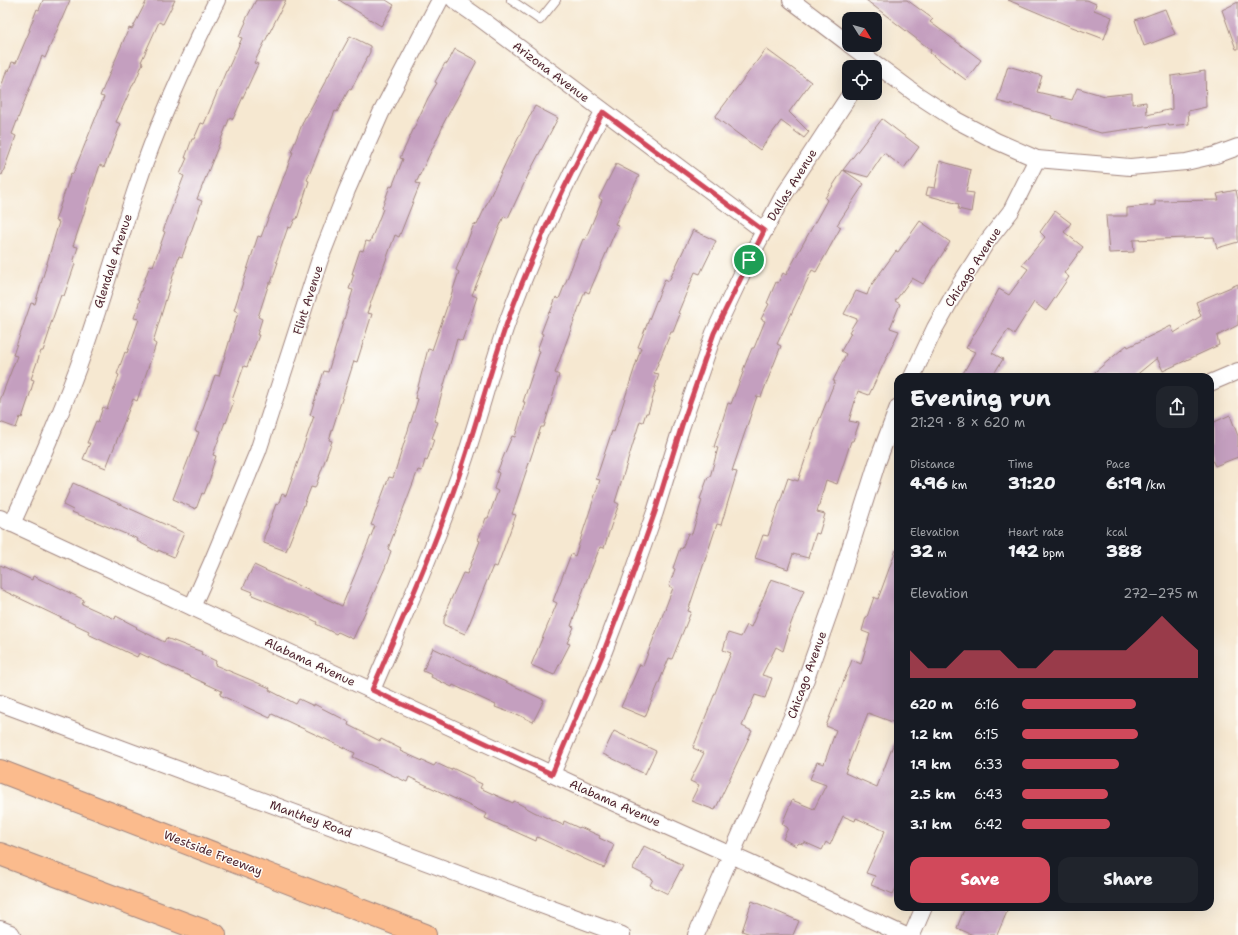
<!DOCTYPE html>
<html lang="en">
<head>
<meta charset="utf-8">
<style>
	body { margin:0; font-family:"Shantell Sans",sans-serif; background:#20242c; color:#f1f3f6; height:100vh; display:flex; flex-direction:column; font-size:15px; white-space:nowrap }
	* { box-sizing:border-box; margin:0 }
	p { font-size:13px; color:#9ea1a6 }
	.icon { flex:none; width:22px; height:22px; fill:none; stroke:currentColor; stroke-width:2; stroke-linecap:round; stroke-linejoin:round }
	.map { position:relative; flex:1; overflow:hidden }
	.details { position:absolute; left:894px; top:373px; width:320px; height:538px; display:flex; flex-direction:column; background:#171b24; border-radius:12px; box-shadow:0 4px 16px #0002 }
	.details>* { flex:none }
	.needle { width:26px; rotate:127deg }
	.tools { position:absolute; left:842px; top:12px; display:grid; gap:8px }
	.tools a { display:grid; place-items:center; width:40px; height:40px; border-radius:8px; background:#171b24; box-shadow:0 4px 16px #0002; font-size:20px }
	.pin { position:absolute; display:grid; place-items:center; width:34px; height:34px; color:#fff; margin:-17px; border:2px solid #fff; border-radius:50%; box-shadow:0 1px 4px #0007 }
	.round { display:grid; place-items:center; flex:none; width:42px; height:42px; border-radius:12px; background:#20242c }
	.headline { display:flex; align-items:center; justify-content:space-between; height:68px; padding:0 16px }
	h1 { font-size:22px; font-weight:800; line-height:30px }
	.stats { display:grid; grid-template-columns:repeat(3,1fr); gap:6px; height:68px; padding:4px 16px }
	.stats div { display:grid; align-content:center }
	.stats b { font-size:17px; font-weight:800 }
	.stats small { font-size:11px; font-weight:400 }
	.stats p { font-size:11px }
	.chart { height:112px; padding:8px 16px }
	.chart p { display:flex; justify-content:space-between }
	.chart svg { width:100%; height:72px; margin-top:4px; fill:#d1495b; opacity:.7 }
	.button { display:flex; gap:8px; margin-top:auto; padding:8px 16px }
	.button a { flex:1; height:46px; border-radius:12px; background:#d1495b; color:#fff; font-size:16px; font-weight:800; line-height:46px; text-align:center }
	.button a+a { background:#20242c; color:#f1f3f6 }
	ul { padding:0 16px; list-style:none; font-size:13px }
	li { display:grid; grid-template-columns:64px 48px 1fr; align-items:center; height:30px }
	li i { height:10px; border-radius:5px; background:#d1495b }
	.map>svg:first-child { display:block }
	.building { fill:#c49fbf }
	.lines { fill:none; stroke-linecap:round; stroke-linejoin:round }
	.service-casing { stroke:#a0847e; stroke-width:10 }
	.minor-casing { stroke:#a0847e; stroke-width:18 }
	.tertiary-casing { stroke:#a0847e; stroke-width:22 }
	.motorway-casing { stroke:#a0847e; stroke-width:24 }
	.service { stroke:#fff; stroke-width:8 }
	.minor { stroke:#fff; stroke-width:16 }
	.tertiary { stroke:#fff; stroke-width:20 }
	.motorway { stroke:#fbbb8d; stroke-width:22 }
	.route-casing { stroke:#fff; stroke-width:8 }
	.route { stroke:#d1495b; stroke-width:5 }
	.labels { text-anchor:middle; stroke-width:3; stroke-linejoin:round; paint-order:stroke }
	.street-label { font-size:12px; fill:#4a1f2b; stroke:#fdfcf7 }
</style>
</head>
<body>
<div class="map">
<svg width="1238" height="935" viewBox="0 0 1238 935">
	<rect width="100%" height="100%" fill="#fdfcf7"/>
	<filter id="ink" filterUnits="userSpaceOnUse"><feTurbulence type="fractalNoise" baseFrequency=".025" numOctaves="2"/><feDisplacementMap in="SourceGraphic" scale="8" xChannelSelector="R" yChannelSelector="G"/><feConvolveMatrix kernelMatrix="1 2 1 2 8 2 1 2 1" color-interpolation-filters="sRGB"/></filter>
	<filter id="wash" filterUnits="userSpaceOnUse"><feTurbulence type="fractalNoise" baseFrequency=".012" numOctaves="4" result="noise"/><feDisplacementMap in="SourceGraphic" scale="16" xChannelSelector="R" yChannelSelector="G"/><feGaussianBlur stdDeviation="0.9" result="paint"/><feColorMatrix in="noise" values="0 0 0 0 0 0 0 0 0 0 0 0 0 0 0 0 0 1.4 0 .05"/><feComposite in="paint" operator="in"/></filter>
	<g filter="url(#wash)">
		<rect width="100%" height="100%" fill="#f6e8d1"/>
		<g id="blocks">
			<!-- building -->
			<g class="building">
				<path d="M43,0H70L45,58L42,56L12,134L16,136L2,175L0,174V90L7,70L9,71L12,62L16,63L30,30H29L37,9L39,10Z"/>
				<path d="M147,0H175L163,24L159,22L141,62L143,63L135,82H134L116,122L121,124L104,167L100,165L73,246L78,247L73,263L75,264L64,296L61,295L49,329L50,330L43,351H41L31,379L34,380L29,397L22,418L20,417L16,428L0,422V400L17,356L13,355L31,303L35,304L59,222L55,221L71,173L73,174L104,97L100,96L129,28L132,29Z"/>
				<path d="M256,0H286L254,63L258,64L233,119L230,117L197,199L202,201L182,257L179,256L153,342L156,344L137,401L133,399L106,468L83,459L90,443H87L96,421L98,422L103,407L107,409L119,375L117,374L125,352L127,353L139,319L134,318L140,300L138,299L150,265L153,266L165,232L163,231L184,176L180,174L187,158H185L192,139H194L201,123L204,124L226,71H227L242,38L239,37L246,22L245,21Z"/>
				<path d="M339,0H386L394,5L381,26Z"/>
				<path d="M866,0H907L933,19L930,22L981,60L966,80L930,53L931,50Z"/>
				<path d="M1008,0H1087L1096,4L1094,10L1112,17L1104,39L1067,25Z"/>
				<path d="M1238,2V49H1236L1222,10Z"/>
				<path d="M1165,9L1175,34L1144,46L1135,20Z"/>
				<path d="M350,36L370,46V52L351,90L349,89L337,112L335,111L307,180L309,181L297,219H295L291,228L288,227L276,262H278L271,283H269L258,317L262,319L257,335H259L247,367L244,366L232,400L234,401L226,423L225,422L213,455L216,456L211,472L212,473L204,494L202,493L196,509L173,499L199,432L195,431L215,375L219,376L238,312L234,310L258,236L261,237L293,152H291L305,117H306Z"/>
				<path d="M455,49L477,61L442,126H443L416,183L420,184L399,237L395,235L367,313L372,314L357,362L354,361L329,440L332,441L315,488L311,487L286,551L264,543V537L269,526H268L276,504L278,505L282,494L286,496L314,416L310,415L324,371L328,372L353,290L349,289L354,274H352L360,250L363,251L366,241L370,242L383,209L382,208L390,186L392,187L403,159L400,158L428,98L437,83L435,82L445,63L447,64Z"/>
				<path d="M766,49L811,82L789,112L809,132L804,138L781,121L760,150L715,117Z"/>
				<path d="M1008,66L1042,76L1037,92L1072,100L1077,88L1105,96L1132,93V104L1146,102L1147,115L1172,109L1171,76L1205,71L1206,107L1188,111L1189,124L1169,126L1168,124L1101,133L1051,118L1052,116L997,101Z"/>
				<path d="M535,106L558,118L530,171L508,218L504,216L486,260L472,295L477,297L462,341L457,339L434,421L438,422L432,438L434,439L427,461L425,460L422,471L418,470L388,549L391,551L385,568L353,639L338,632L336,634L316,624L317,622L307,617L252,595L253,592L243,588L254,565L342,606L375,526L371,525L389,477L393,478L418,399L415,398L428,349L432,350L459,272L456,270L474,224L477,225L507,160Z"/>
				<path d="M882,119L919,147L904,168L884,153L868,177L843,170Z"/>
				<path d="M940,161L971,170L966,192L974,193L971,212L958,209L959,204L926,195L928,187L935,188Z"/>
				<path d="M616,164L639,176L615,224L618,225L589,293L585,291L555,373L559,375L544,427H541L512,514L516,515L497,567L493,566L465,634L444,625V619L448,609L447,608L463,573L467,574L480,541L478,540L486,518H488L498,491L494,489L499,473L497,472L512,436L515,437L525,402H523L540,351L537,350L543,334L541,333L549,312L550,313L556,297L559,299L583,239L585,240L602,200L599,198Z"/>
				<path d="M843,170L864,184L837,225L841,227L816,272L812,270L777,344L781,346L761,397L757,396L732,471L737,472L721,525L717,524L688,611L691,612L672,659L669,658L645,717L621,707L640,664L643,666L673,588L669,586L675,569L673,568L680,548L682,549L688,533L692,534L702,500L700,499L708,477H710L718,448L714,447L728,403L731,404L744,370H743L752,348H754L765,321L761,319L769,304L767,303L776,282L778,283L783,273L786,275L827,200L825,198Z"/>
				<path d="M1236,190L1238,200V242L1217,248L1214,237L1133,240L1134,252L1109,253L1106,216H1127V208L1155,205V201L1219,200L1217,194Z"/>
				<path d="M1055,211L1071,223L1064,232L1083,247L1064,273L1069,277L1046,311L1034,302L1014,334L1008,330L992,353L1003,359L992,377H961L975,352L966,348L984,318H983L999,289L1009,295L1028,269L1022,265L1045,237L1040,232Z"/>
				<path d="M920,221L950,242L923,284L912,278L895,301L900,304L890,328L899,331L869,395L858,391L849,421L859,423L853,441H851L837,484L826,480L817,512L825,514L819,534L816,533L808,558L793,554L788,569L755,558L763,535L768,536L788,478L798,481L814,433L835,381H833L846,354L841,351L851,333L849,332L857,319L844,314L856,291L867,295L870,287L896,251L898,252Z"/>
				<path d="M693,230L716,241L700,274L695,272L678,313L680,314L673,332H671L654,373L659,374L654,390L655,391L648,413H646L643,422L640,421L615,502L619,504L611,526L604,548L600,547L586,582L571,626L574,627L567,643L570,644L554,675L531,665L557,603L553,601L571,554L575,556L600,480L596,479L612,431L614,432L641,348L638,347L665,279L669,281Z"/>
				<path d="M1238,284V325L1217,336L1219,345L1163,371L1157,358L1134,377H1089L1127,345L1128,347L1171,326L1174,333L1201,316L1196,302Z"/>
				<path d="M1230,415L1238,436V457L1215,466L1210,456V424Z"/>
				<path d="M73,483L184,533L174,557L158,550V552L137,541L138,539L72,512L73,510L63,505Z"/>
				<path d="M896,550H898V724L868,713L845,773L877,787L897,735L898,736V884L893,894L871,885L875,876L866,873L885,831L856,818L855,821L843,816L830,845L826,842L822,850L804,842L803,844L799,843L796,846L783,839L788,828L782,824L792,800L814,809L826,785L810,779L817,762L824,764L836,730L826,726L852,660L861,664L870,634L862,631L866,617H867L874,597L878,599Z"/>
				<path d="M0,565L32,580L33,576L48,583V582L84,600L82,604L115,619L116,616L137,627L136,628L164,642L166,638L202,652L201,654L216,661L215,665L270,688L269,690L296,704L299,699L314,706V704L349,722L348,725L380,741L381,739L401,749L400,751L434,766L436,763L451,770L452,768L473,778V780L482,784L480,788L513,803L514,801L534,812L563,825L564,821L579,828L580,827L600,836L599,838L614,845L604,868L537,837L536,841L485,818L487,814L409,777L407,782L353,757L355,753L272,714L270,718L220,695L222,691L139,653L137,657L88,634L89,631L0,589Z"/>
				<path d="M771,579L804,590L788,631H789L783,651L776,647L762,675L772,678L765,698L755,695L742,726L752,731L715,810L691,801L699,785L690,781L704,753L693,748L731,653L723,650L728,633L741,637L747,625L751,627Z"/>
				<path d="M433,648L544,700L533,722L517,714V715L495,707L496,705L453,685L452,687L431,677L432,675L423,671Z"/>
				<path d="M614,731L656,751L645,774L603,754Z"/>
				<path d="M644,846L683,865L668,894L650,885L653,879L633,869Z"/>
				<path d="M752,901L799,921L793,935H753L742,931Z"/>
				<path d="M965,907H1009L997,935H973L957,928Z"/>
			</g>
		</g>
	</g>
	<g filter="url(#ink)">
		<use href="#blocks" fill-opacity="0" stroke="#a0847e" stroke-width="1"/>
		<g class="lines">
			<defs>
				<path id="service" d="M511,0L540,20L556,0"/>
				<g id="minor">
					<path d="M454,0L481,19L764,231"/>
					<path d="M791,0L849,44"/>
					<path d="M850,45L916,94L956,120L996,141L1037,159L1130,167L1186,162L1216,155L1238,147"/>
					<path d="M912,377L935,328L957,289L986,243L1011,211L1037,159"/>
					<path d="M1210,383L1238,371"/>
					<path d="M0,518L601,797L749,863L904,935"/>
					<path d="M12,524C38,466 64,408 85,348C104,294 119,240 137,186C158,122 187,60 217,0"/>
					<path d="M192,607L212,562L258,451L320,259L347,190L381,113L440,0"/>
					<path d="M372,690C401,622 432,554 456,484C476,430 489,374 508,320C534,248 567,179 603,112"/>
					<path d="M0,703L622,935"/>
					<path d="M552,774L604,651L628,588L655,512L682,425L714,333L749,259L782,198L851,93"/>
					<path d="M696,935L795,710L832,605L877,463L898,407"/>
					<path d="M912,935L924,907"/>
				</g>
				<path id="tertiary" d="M0,931L10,935"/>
				<g id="motorway">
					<path d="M0,771L425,935"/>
					<path d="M0,854L215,935"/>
				</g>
			</defs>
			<!-- service casing -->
			<use href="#service" class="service-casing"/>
			<!-- minor casing -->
			<use href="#minor" class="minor-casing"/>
			<!-- tertiary casing -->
			<use href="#tertiary" class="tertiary-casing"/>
			<!-- motorway casing -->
			<use href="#motorway" class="motorway-casing"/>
			<!-- service -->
			<use href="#service" class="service"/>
			<!-- minor -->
			<use href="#minor" class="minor"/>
			<!-- tertiary -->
			<use href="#tertiary" class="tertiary"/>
			<!-- motorway -->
			<use href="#motorway" class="motorway"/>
		</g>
	</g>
	<g class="lines" filter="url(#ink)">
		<defs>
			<path id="route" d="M603,112L764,231L714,333L682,425L655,512L628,588L604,651L552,774L372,690C401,622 432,554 456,484C475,430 489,374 508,320C534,248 567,179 603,112Z"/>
		</defs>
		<!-- route casing -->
		<use href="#route" class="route-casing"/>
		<!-- route -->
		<use href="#route" class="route"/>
	</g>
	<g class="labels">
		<!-- street labels -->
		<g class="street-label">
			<text transform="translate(551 72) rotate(37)" y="4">Arizona Avenue</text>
			<text transform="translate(792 185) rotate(-58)" y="4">Dallas Avenue</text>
			<text transform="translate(113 261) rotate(-72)" y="4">Glendale Avenue</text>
			<text transform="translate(973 267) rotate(-57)" y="4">Chicago Avenue</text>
			<text transform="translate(308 300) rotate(-72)" y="4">Flint Avenue</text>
			<text transform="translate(310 662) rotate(25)" y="4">Alabama Avenue</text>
			<text transform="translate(807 675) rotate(-70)" y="4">Chicago Avenue</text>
			<text transform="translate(615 803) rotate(24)" y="4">Alabama Avenue</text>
			<text transform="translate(311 819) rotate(20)" y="4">Manthey Road</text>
			<text transform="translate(213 853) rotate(21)" y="4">Westside Freeway</text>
		</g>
	</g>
</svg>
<div class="tools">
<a><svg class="needle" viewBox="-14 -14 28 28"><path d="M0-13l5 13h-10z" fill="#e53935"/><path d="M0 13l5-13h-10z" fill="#9ea1a6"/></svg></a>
<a><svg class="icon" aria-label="locate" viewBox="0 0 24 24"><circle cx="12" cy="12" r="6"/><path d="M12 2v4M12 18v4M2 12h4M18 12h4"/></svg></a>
</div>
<div class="pin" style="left:749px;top:260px;background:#1e9e55"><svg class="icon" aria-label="arrive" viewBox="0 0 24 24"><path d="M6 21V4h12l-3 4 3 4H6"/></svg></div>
<section class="details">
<div class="headline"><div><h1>Evening run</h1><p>21:29 · 8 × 620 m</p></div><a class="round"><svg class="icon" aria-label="share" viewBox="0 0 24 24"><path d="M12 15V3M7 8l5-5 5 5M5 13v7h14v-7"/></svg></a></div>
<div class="stats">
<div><p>Distance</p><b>4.96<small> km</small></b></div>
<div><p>Time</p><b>31:20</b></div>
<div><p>Pace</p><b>6:19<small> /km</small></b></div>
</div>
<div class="stats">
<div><p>Elevation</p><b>32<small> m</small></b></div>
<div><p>Heart rate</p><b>142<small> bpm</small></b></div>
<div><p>kcal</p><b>388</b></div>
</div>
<div class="chart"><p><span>Elevation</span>272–275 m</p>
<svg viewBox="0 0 160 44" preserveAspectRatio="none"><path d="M0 44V27L10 38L20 38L30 27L40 27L50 27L60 38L70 38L80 27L90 27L100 27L110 27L120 27L130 17L140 6L150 17L160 27V44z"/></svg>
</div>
<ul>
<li><b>620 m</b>6:16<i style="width:65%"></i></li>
<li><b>1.2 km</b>6:15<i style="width:66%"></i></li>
<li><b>1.9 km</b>6:33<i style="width:55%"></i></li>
<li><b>2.5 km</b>6:43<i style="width:49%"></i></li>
<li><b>3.1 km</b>6:42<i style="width:50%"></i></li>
</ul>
<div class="button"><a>Save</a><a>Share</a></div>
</section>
</div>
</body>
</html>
